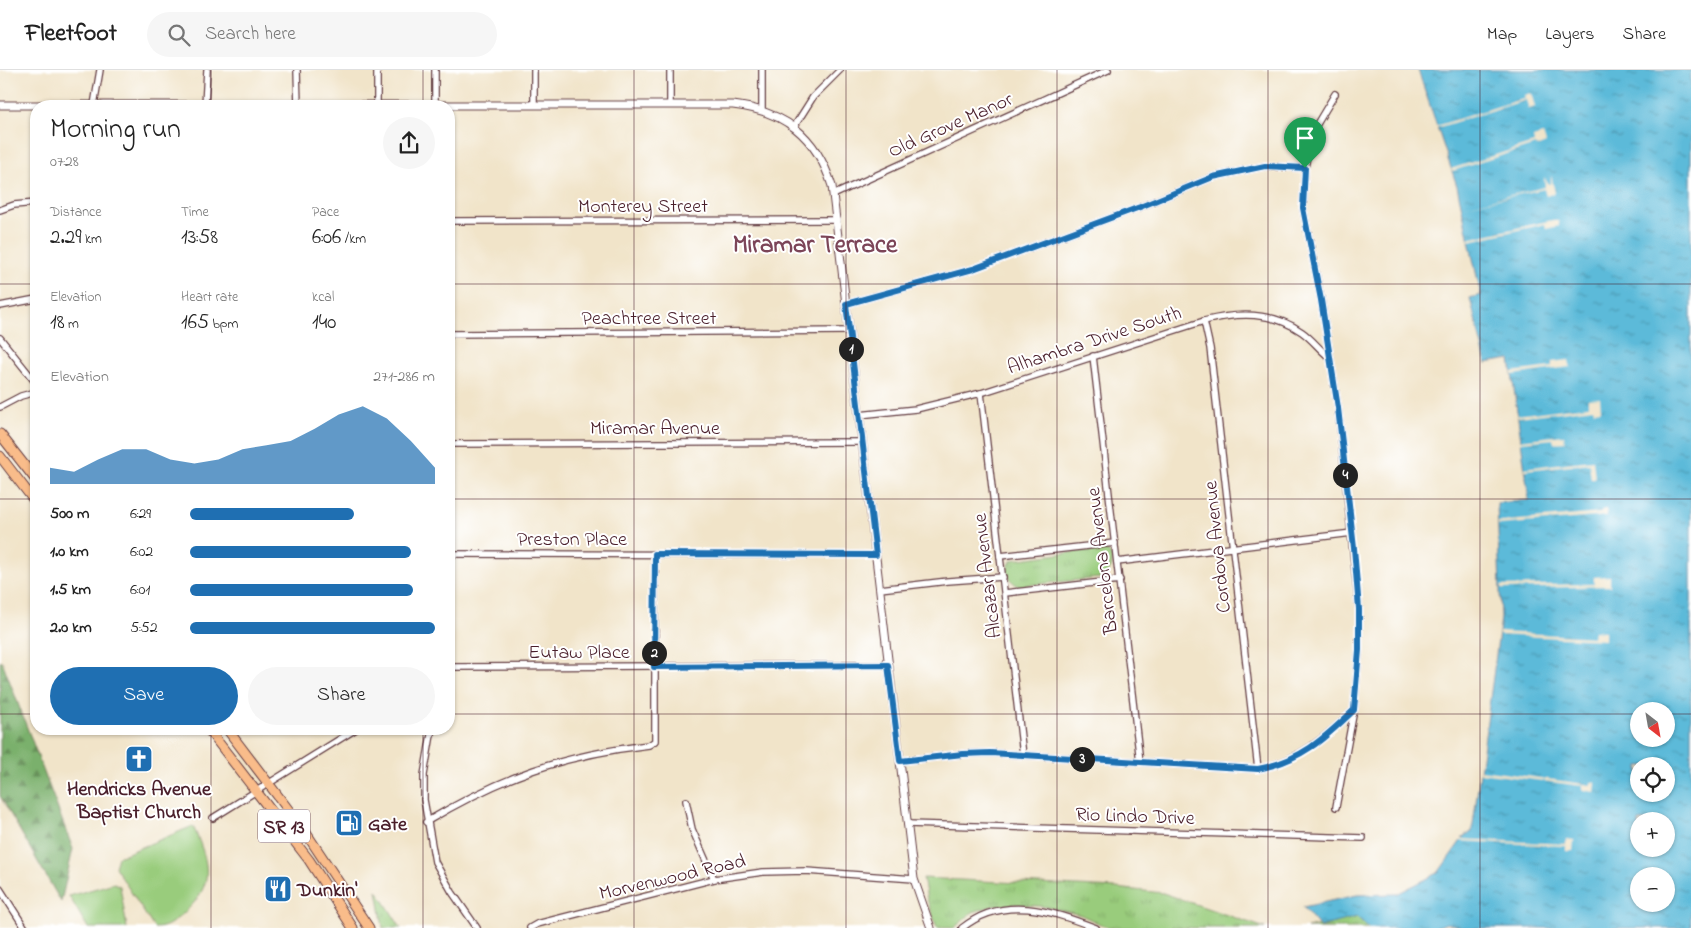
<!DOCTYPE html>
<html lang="en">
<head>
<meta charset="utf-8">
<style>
	body { margin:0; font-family:"Indie Flower",sans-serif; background:#f6f6f6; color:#222; height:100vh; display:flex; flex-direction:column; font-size:19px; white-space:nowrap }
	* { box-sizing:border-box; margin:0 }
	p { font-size:16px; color:#767676 }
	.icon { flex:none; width:28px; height:28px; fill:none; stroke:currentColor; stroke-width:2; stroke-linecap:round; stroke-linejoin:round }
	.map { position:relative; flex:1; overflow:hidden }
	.panel { position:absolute; left:30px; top:30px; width:425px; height:635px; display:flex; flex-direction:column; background:#fff; border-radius:20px; box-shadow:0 1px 4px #0004 }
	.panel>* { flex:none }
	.needle { width:32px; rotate:149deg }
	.buttons { position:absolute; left:1630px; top:632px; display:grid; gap:10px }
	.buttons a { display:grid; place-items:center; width:45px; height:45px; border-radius:50%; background:#fff; box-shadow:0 1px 4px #0004; font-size:25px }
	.pin { position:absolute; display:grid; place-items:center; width:42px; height:42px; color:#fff; margin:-51px -21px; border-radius:50% 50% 50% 0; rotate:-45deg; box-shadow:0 0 5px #0007 }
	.pin .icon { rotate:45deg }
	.km { position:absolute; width:25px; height:25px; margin:-12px; border-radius:50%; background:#222; color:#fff; font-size:14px; line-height:25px; text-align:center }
	.round { display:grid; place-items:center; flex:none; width:52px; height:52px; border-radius:26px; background:#f6f6f6 }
	.overview { display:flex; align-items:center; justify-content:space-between; height:85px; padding:0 20px }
	h1 { font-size:28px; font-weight:600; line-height:38px }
	.metrics { display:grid; grid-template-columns:repeat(3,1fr); gap:8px; height:85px; padding:5px 20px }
	.metrics div { display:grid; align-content:center }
	.metrics b { font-size:21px; font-weight:600 }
	.metrics small { font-size:14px; font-weight:400 }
	.metrics p { font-size:14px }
	.chart { height:140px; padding:10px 20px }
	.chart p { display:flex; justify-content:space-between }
	.chart svg { width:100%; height:90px; margin-top:5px; fill:#1f6fb2; opacity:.7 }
	.action { display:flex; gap:10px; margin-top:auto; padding:10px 20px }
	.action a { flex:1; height:58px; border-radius:30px; background:#1f6fb2; color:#fff; font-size:20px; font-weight:600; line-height:58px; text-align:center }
	.action a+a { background:#f6f6f6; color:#222 }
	ul { padding:0 20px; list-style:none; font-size:16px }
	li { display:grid; grid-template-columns:80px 60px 1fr; align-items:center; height:38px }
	li i { height:12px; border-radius:6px; background:#1f6fb2 }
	header { display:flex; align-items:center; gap:30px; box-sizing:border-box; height:70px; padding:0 25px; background:#fff; border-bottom:1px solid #e0e0e0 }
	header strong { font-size:24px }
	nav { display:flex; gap:28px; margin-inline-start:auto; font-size:18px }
	.search { width:350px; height:45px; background:#f6f6f6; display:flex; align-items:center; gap:12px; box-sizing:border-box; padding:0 18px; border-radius:28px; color:#767676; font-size:19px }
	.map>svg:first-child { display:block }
	.grass { fill:#99cc7c; stroke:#727654 }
	.forest { fill:url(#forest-firs); stroke:#62684c }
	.park { fill:url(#park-tufts); stroke:#727654 }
	.water { fill:url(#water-ripples); stroke:#526c82; fill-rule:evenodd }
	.pier { fill:#f1e4c9 }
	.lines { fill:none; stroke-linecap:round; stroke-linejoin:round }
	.minor-casing { stroke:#633d43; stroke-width:8 }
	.tertiary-casing { stroke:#633d43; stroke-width:9 }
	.primary-casing { stroke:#633d43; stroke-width:11 }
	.minor { stroke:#fff; stroke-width:5.5 }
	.tertiary { stroke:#fff; stroke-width:7 }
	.primary { stroke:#f9bc8a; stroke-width:9 }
	.route-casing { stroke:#fff; stroke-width:10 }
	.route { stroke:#1f6fb2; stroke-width:6 }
	.grid { fill:none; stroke:#4a1f2b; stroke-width:1; stroke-opacity:0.55 }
	.labels { text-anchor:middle; stroke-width:4; stroke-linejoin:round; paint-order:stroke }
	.shield { fill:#fff; stroke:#80626b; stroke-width:1 }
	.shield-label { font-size:19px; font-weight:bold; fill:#4a1f2b }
	.street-label { font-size:20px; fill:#4a1f2b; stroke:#fff }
	.poi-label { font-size:20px; font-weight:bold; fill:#4a1f2b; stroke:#fff; text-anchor:start }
	.district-label { font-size:25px; font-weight:bold; fill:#7c4558; stroke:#fff }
</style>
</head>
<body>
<header>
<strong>Fleetfoot</strong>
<div class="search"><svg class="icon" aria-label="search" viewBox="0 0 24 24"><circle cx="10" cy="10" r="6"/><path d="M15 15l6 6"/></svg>Search here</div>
<nav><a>Map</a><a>Layers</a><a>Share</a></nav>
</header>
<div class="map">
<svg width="1691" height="858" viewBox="0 0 1691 858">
	<defs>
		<pattern id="forest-firs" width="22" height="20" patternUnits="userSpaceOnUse" patternTransform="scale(1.25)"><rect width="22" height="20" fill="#7ab06c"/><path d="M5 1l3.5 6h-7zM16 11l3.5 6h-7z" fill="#668f59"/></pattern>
		<pattern id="park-tufts" width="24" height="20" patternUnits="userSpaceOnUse" patternTransform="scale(1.25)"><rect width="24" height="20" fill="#99cc7c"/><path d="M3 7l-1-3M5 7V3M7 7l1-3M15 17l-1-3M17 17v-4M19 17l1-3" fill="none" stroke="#85af6b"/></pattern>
		<pattern id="water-ripples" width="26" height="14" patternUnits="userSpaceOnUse" patternTransform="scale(1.25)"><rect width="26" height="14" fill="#5bbad9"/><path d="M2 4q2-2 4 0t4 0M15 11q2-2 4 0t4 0" fill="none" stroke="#4d97b0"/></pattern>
	</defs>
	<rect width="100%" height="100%" fill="#fff"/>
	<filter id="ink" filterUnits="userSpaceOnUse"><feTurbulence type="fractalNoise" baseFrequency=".02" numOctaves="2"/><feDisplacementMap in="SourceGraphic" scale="10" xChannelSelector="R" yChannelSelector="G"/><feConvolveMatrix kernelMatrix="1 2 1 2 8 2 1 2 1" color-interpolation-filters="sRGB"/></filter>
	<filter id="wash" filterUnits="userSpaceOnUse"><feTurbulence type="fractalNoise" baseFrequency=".0096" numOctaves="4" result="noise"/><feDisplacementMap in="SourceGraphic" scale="20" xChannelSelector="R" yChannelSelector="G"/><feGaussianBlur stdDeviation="1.12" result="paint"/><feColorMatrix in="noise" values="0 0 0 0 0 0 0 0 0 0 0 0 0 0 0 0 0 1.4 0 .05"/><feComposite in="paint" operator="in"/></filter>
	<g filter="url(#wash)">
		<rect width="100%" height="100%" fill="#f1e4c9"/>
		<!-- grass -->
		<g class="grass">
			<path d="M193,756C209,793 216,814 184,843C173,852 168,858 154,858L115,797L118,787Z"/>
			<path d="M114,813L120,816L127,858H88L69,826Z"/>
		</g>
		<!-- forest -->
		<path class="forest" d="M2,591L73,779L61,832L0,726V592Z"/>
		<!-- park -->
		<g class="park">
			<path d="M1105,478C1117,489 1113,502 1100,508L1018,516C1007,509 1004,501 1012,490Z"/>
			<path d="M923,808L1116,818L1163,823L1265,858H1109L1081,845L1047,837L1016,834L993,836L973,842L954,858H937L927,829Z"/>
			<path d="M377,820L401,858H383Z"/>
			<path d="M1357,847L1369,858H1307Z"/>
		</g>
		<!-- water -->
		<path class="water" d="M1418,0H1691V858H1463L1447,853L1434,858H1369L1357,847L1320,857L1303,837L1357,825L1397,824L1438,803L1465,765L1472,762L1501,548L1497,433L1529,430L1510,289L1486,293L1470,228L1481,225L1457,116ZM1639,641H1666V669H1639ZM1639,696H1666V724H1639ZM1639,751H1666V779H1639ZM1639,806H1666V834H1639Z"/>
		<!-- pier -->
		<g class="pier">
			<path d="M1531,23L1535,37L1529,39L1526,30L1436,58V56L1525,28L1524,25Z"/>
			<path d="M1543,64L1546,73L1536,77L1535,75L1452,101L1451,99L1534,73L1533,67Z"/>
			<path d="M1551,105L1555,123L1546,126L1544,119L1461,137L1545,117L1544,107L1548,114L1551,113Z"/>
			<path d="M1553,150H1558L1559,156L1546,159L1545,154L1469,171L1468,169Z"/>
			<path d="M1569,290L1570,297L1512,305V302L1552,297V292Z"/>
			<path d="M1600,328L1601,340L1594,341L1593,338L1518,347L1517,345L1588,336V329Z"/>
			<path d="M1564,365L1565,372L1554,373L1553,369L1520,372V370Z"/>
			<path d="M1593,390L1595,409H1591L1589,393L1525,400L1524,398Z"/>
			<path d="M1606,439L1607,446L1498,455V452L1601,443L1602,440Z"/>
			<path d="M1610,506V516L1501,519V516L1594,514V507Z"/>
			<path d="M1594,561L1605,562V570L1499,565V562L1593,567Z"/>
			<path d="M1480,700L1591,715V712L1596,713L1595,722L1582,720L1583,716L1480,703Z"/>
			<path d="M1566,769L1574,770L1573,781H1566V776L1459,771V769L1566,774Z"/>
		</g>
	</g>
	<g filter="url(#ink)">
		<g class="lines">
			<defs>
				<g id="minor">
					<path d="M297,0L298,36"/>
					<path d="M377,0V35"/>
					<path d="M435,0V36"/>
					<path d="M534,0V35"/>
					<path d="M762,0V40"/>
					<path d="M1335,24L1311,64L1305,98L1303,138L1321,229L1338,338L1359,539V580L1354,640L1336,737"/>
					<path d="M94,35L100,0"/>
					<path d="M205,35L207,0"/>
					<path d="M670,35V0"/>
					<path d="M794,57L813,27L840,0"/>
					<path d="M833,125L1108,0"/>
					<path d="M0,140L14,135L36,133"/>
					<path d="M449,151L837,150"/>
					<path d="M846,234L973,199L1140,137L1213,107L1265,96L1305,98"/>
					<path d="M0,236L36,229"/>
					<path d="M1204,251L1210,278L1258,699"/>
					<path d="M449,264L849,261"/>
					<path d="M0,268L36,313"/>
					<path d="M1093,286L1140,692"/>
					<path d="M981,323L1023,685"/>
					<path d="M0,337L21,326L36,322"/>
					<path d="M859,345L916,339L981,323L1204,251C1238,242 1272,241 1302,262C1312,269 1319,279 1328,286"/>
					<path d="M449,374L862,372"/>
					<path d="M449,484L876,485"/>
					<path d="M1000,486L1115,473"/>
					<path d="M1117,492L1352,463"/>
					<path d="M880,519L948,511L1003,507"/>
					<path d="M1005,523L1120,510"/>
					<path d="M449,597L888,595"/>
					<path d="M432,659L424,705V730L435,792L452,822L477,858"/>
					<path d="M900,691L963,684L990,683L1258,699C1298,691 1325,668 1354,640"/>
					<path d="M686,731L692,759L714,809"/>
					<path d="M213,748L356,659"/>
					<path d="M426,752C501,707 562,685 649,675L655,671V484"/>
					<path d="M907,754L1363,768"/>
					<path d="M0,819L25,858"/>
					<path d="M530,858L537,854L714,809L763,802L806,801L914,809"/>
					<path d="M962,858C1004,824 1051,841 1096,858"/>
				</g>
				<path id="tertiary" d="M0,35H733C784,41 816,65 832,116L914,809L931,858"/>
				<g id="primary">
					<path d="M0,364L36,410"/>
					<path d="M0,386L36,433"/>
					<path d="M208,659L309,790L353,858"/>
					<path d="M227,659L306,763L369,858"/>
				</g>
			</defs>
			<!-- minor casing -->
			<use href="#minor" class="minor-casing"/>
			<!-- tertiary casing -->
			<use href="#tertiary" class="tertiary-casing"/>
			<!-- primary casing -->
			<use href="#primary" class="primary-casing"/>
			<!-- minor -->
			<use href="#minor" class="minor"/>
			<!-- tertiary -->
			<use href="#tertiary" class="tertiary"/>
			<!-- primary -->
			<use href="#primary" class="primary"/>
		</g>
	</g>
	<g class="lines" filter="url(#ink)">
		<defs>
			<path id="route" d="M1265,96L1305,98L1303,138L1321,230L1338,338L1354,478L1359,539V580L1354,640C1324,669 1300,691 1258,699L990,683L963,684L900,691L888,595L654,597L655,484L876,485L846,234L973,199L1140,137L1213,107Z"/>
		</defs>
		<!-- route casing -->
		<use href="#route" class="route-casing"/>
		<!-- route -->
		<use href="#route" class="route"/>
	</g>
	<!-- grid -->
	<path class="grid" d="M211,0V36M423,0V36M634,0V858M846,0V858M1057,0V858M1268,0V858M1480,0V858M0,214H36M449,214H1691M0,429H36M449,429H1691M0,644H36M449,644H1639M1666,644H1691M211,659V858M423,659V858"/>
	<!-- icons -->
	<defs>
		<symbol id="church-square" viewBox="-11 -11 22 22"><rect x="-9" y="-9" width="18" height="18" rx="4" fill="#1f6fb2" stroke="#fff"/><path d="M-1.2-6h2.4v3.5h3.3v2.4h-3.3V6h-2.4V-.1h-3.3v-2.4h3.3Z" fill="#fff"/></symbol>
		<symbol id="fuel-square" viewBox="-11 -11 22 22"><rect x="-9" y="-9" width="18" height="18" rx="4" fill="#1f6fb2" stroke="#fff"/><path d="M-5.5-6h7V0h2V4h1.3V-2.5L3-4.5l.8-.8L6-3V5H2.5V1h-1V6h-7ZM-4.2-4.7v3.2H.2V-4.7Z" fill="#fff"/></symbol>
		<symbol id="restaurant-square" viewBox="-11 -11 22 22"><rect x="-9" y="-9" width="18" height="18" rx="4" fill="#1f6fb2" stroke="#fff"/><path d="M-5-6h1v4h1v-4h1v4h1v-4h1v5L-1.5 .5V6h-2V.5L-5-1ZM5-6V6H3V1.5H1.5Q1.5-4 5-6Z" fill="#fff"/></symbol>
	</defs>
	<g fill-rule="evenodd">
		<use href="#church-square" x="123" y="673" width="32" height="32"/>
		<use href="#fuel-square" x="333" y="737" width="32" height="32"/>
		<use href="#restaurant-square" x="262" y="803" width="32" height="32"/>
	</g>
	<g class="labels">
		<!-- shield labels -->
		<rect class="shield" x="258" y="739.5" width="52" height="33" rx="4"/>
		<g class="shield-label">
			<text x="284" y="763">SR 13</text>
		</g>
		<!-- street labels -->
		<g class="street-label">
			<text transform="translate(950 54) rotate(-24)" y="7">Old Grove Manor</text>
			<text x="643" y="142">Monterey Street</text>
			<text x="649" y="254">Peachtree Street</text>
			<text transform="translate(1094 269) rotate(-18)" y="7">Alhambra Drive South</text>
			<text x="655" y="364">Miramar Avenue</text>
			<text x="572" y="475">Preston Place</text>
			<text transform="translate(1216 477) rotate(-96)" y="7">Cordova Avenue</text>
			<text transform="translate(1101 491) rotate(-97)" y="7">Barcelona Avenue</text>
			<text transform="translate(986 506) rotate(-97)" y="7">Alcazar Avenue</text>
			<text x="579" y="588">Eutaw Place</text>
			<text transform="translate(1135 745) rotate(2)" y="7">Rio Lindo Drive</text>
			<text transform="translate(672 806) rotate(-13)" y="7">Morvenwood Road</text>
		</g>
		<!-- poi labels -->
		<g class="poi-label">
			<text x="139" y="725" text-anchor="middle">Hendricks Avenue<tspan x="139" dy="23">Baptist Church</tspan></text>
			<text x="368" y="760">Gate</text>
			<text x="297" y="826">Dunkin'</text>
		</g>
		<!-- district labels -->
		<g class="district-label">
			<text x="815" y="182">Miramar Terrace</text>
		</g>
	</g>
</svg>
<div class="buttons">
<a><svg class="needle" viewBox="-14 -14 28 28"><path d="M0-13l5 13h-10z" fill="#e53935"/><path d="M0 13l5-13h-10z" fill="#767676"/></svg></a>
<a><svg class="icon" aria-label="locate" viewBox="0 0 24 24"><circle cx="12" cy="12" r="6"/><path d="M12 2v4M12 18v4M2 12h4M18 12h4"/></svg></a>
<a>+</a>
<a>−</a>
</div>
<div class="pin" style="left:1305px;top:98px;background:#1e9e55"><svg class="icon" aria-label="arrive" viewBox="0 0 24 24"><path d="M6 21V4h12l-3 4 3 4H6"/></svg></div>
<b class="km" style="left:851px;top:279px">1</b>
<b class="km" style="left:654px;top:583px">2</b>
<b class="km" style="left:1082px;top:689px">3</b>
<b class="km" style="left:1345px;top:405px">4</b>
<section class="panel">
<div class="overview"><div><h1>Morning run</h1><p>07:28</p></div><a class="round"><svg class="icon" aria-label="share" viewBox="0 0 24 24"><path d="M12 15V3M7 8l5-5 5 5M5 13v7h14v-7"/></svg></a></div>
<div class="metrics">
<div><p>Distance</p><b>2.29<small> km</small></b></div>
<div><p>Time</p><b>13:58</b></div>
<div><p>Pace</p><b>6:06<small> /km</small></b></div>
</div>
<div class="metrics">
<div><p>Elevation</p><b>18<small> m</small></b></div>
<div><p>Heart rate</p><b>165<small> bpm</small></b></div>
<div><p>kcal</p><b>140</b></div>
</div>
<div class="chart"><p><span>Elevation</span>271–286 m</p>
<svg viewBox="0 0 160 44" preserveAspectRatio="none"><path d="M0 44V36L10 38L20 32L30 27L40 27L50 32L60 34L70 32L80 27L90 25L100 23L110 17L120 10L130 6L140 12L150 23L160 36V44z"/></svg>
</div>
<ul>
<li><b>500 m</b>6:29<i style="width:67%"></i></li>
<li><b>1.0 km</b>6:02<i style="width:90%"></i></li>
<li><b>1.5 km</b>6:01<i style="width:91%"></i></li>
<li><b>2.0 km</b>5:52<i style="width:100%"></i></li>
</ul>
<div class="action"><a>Save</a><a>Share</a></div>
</section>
</div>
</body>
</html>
